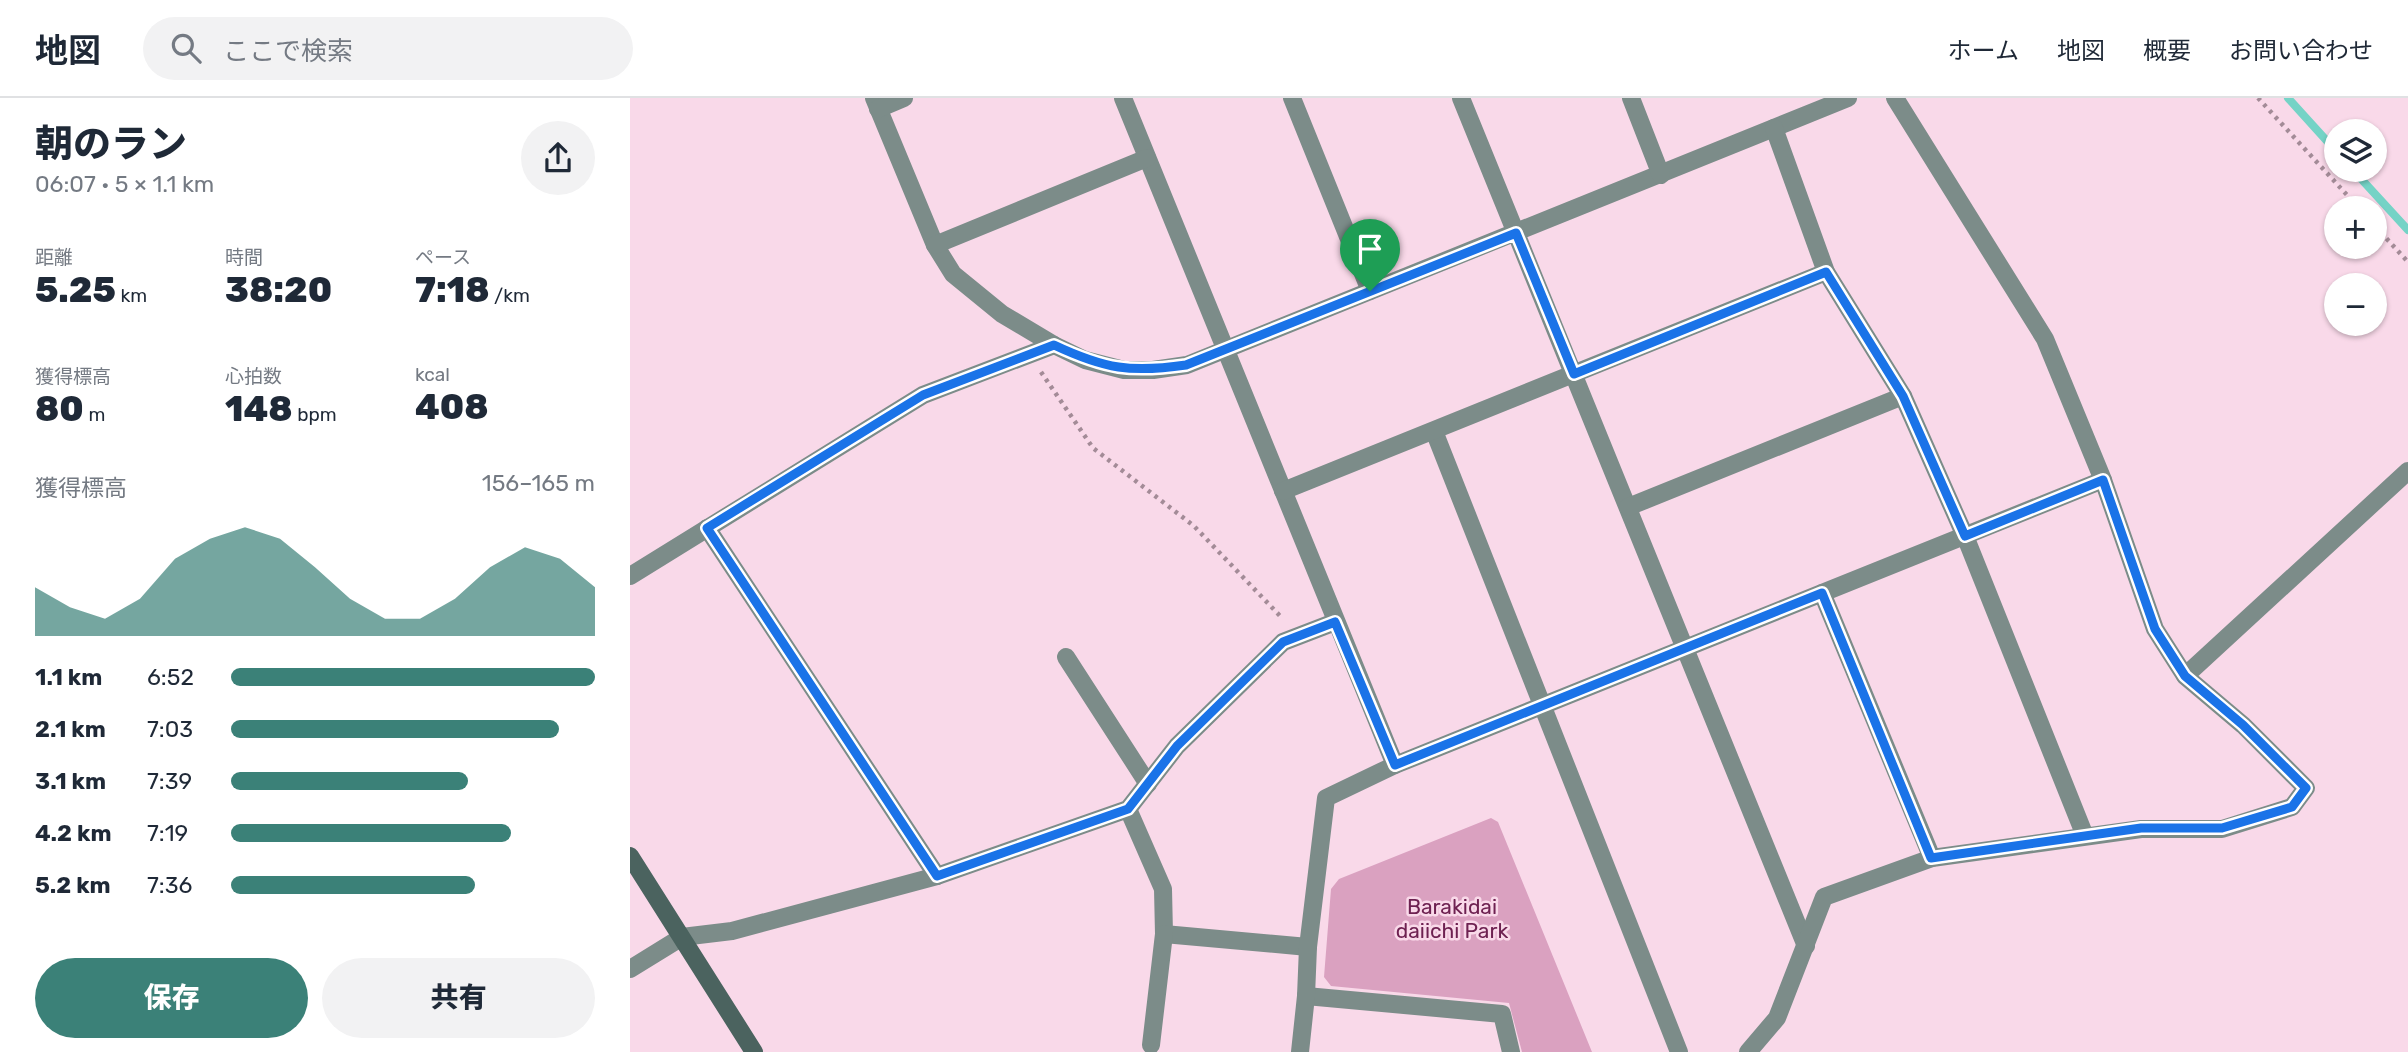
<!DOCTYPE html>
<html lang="ja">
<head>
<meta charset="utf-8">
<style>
	body { margin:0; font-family:Rubik,"Noto Sans JP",sans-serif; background:#f2f2f3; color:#1f2937; height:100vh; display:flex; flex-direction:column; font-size:26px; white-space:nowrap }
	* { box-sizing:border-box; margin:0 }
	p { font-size:23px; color:#747a83 }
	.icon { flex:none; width:38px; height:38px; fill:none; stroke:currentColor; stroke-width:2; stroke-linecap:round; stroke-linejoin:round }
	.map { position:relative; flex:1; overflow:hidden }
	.side { display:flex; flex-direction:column; background:#fff; width:630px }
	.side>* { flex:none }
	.tools { position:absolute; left:1694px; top:21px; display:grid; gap:14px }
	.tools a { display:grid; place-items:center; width:63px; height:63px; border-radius:50%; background:#fff; box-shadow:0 2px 5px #0004; font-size:35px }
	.pin { position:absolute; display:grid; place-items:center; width:60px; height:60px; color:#fff; margin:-72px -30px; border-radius:50% 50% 50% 0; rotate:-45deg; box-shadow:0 0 7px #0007 }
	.pin .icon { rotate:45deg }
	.round { display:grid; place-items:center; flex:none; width:74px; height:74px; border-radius:37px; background:#f2f2f3 }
	.head { display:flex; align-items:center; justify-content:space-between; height:119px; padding:0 35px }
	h1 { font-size:38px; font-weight:800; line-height:52px }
	.stats { display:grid; grid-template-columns:repeat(3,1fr); gap:10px; height:119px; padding:7px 35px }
	.stats div { display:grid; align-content:center }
	.stats b { font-size:35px; font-weight:800 }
	.stats small { font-size:19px; font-weight:400 }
	.stats p { font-size:19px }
	.chart { height:196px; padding:14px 35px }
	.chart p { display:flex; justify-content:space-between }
	.chart svg { width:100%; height:126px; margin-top:7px; fill:#3b8178; opacity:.7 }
	.cta { display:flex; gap:14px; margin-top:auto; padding:14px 35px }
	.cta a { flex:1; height:80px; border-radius:42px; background:#3b8178; color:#fff; font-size:28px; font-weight:800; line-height:80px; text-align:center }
	.cta a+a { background:#f2f2f3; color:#1f2937 }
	ul { padding:0 35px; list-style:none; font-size:23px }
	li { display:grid; grid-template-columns:112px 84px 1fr; align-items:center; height:52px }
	li i { height:18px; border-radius:9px; background:#3b8178 }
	header { display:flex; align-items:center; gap:42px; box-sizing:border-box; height:98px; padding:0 35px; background:#fff; border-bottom:2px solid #e0e1e3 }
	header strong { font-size:33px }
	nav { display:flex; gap:38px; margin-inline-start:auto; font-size:24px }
	.search { width:490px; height:63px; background:#f2f2f3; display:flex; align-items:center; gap:18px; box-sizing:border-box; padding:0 24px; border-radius:38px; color:#747a83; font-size:26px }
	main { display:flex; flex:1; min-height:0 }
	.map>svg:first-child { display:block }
	.green { fill:#daa1c0 }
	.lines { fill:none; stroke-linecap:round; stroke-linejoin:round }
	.stream { stroke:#75d3c6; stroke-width:8 }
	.path { stroke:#a38b97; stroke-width:4.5; stroke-dasharray:3.5 5; stroke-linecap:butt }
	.street { stroke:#7c8c89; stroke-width:18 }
	.secondary { stroke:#4b635f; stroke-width:18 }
	.route-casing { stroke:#fff; stroke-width:14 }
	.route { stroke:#1a73e8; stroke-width:9 }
	.labels { text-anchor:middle; stroke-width:5; stroke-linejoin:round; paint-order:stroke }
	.park-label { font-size:21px; fill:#6e2151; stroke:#f9d9e9 }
</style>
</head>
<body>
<header>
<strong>地図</strong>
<div class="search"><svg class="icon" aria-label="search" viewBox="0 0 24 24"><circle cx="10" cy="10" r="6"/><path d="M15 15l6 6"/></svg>ここで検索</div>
<nav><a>ホーム</a><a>地図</a><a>概要</a><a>お問い合わせ</a></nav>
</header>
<main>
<section class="side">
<div class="head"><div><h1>朝のラン</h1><p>06:07 · 5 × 1.1 km</p></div><a class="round"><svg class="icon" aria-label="share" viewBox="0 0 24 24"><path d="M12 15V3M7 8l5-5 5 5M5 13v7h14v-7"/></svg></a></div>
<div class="stats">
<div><p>距離</p><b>5.25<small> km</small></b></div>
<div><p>時間</p><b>38:20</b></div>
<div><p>ペース</p><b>7:18<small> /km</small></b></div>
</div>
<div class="stats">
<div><p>獲得標高</p><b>80<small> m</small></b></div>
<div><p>心拍数</p><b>148<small> bpm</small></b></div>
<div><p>kcal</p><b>408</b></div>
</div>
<div class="chart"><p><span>獲得標高</span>156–165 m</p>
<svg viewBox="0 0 160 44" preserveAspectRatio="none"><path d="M0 44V27L10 34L20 38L30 31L40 17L50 10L60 6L70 10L80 20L90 31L100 38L110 38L120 31L130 20L140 13L150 17L160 27V44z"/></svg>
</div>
<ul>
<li><b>1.1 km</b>6:52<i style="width:100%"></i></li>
<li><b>2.1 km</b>7:03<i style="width:90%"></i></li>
<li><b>3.1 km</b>7:39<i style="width:65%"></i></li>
<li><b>4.2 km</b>7:19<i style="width:77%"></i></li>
<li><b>5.2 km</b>7:36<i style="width:67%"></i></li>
</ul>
<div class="cta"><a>保存</a><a>共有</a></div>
</section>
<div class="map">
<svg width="1778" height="954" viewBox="0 0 1778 954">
	<rect width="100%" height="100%" fill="#f9d9e9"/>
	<!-- green -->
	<path class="green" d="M861,720L868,724L962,954H892L879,905L701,888L694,879L701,791L709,781Z"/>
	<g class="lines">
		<!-- stream -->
		<g class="stream">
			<path d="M1658,0L1706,53"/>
			<path d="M1723,72L1778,132"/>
		</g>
		<!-- path -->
		<g class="path">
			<path d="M1628,0L1729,110"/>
			<path d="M1745,128L1778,164"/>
			<path d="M411,274L463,350L564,428L653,521"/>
		</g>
		<!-- street -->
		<g class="street">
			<path d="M244,0L305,147L323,176L372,216L424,247L455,262L494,272H523L557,267L1218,0"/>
			<path d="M493,0L765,667"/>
			<path d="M662,0L740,193"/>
			<path d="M831,0L1176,848"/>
			<path d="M1001,0L1031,77"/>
			<path d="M248,11L274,0"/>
			<path d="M1144,30L1196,174L1273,298L1335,438L1455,738"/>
			<path d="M305,147L517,60"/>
			<path d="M804,333L1049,954"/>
			<path d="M653,393L1196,174"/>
			<path d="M998,409L1273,298"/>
			<path d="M77,430L307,778"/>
			<path d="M0,478L293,297L424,247"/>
			<path d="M1192,495L1302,760"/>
			<path d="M436,559L518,686"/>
			<path d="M1555,578L1778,373"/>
			<path d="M498,711L533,791L534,836L678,849"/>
			<path d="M0,871L52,839L102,833L307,778L498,711L547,648L653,544L705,524"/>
			<path d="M676,898L872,916L881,954"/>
			<path d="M521,947L534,836"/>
			<path d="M670,954L676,898L678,849L696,700L765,667L1473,382"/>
			<path d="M1118,954L1147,920L1194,799L1302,760L1511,731H1592L1662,709L1676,690L1613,627L1555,578L1525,531L1473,382L1415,241L1265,0"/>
		</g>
		<!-- secondary -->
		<path class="secondary" d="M0,758L124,954"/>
	</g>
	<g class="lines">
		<defs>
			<path id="route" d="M886,135L944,276L1196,174L1273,298L1335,438L1473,382L1525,531L1555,578L1613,627L1676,690L1662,709L1592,730H1511L1301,760L1192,495L765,667L705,524L653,544L547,648L498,711L307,778L77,430L293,297L424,247C475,271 501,275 556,267Z"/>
		</defs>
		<!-- route casing -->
		<use href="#route" class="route-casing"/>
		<!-- route -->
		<use href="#route" class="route"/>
	</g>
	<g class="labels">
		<!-- park labels -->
		<g class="park-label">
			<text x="822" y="816">Barakidai<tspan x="822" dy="24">daiichi Park</tspan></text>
		</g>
	</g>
</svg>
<div class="tools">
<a><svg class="icon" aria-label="layers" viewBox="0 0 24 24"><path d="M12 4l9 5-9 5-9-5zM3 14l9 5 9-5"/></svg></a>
<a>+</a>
<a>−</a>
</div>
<div class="pin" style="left:740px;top:193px;background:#1e9e55"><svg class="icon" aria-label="arrive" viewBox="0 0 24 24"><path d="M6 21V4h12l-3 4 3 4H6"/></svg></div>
</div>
</main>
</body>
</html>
